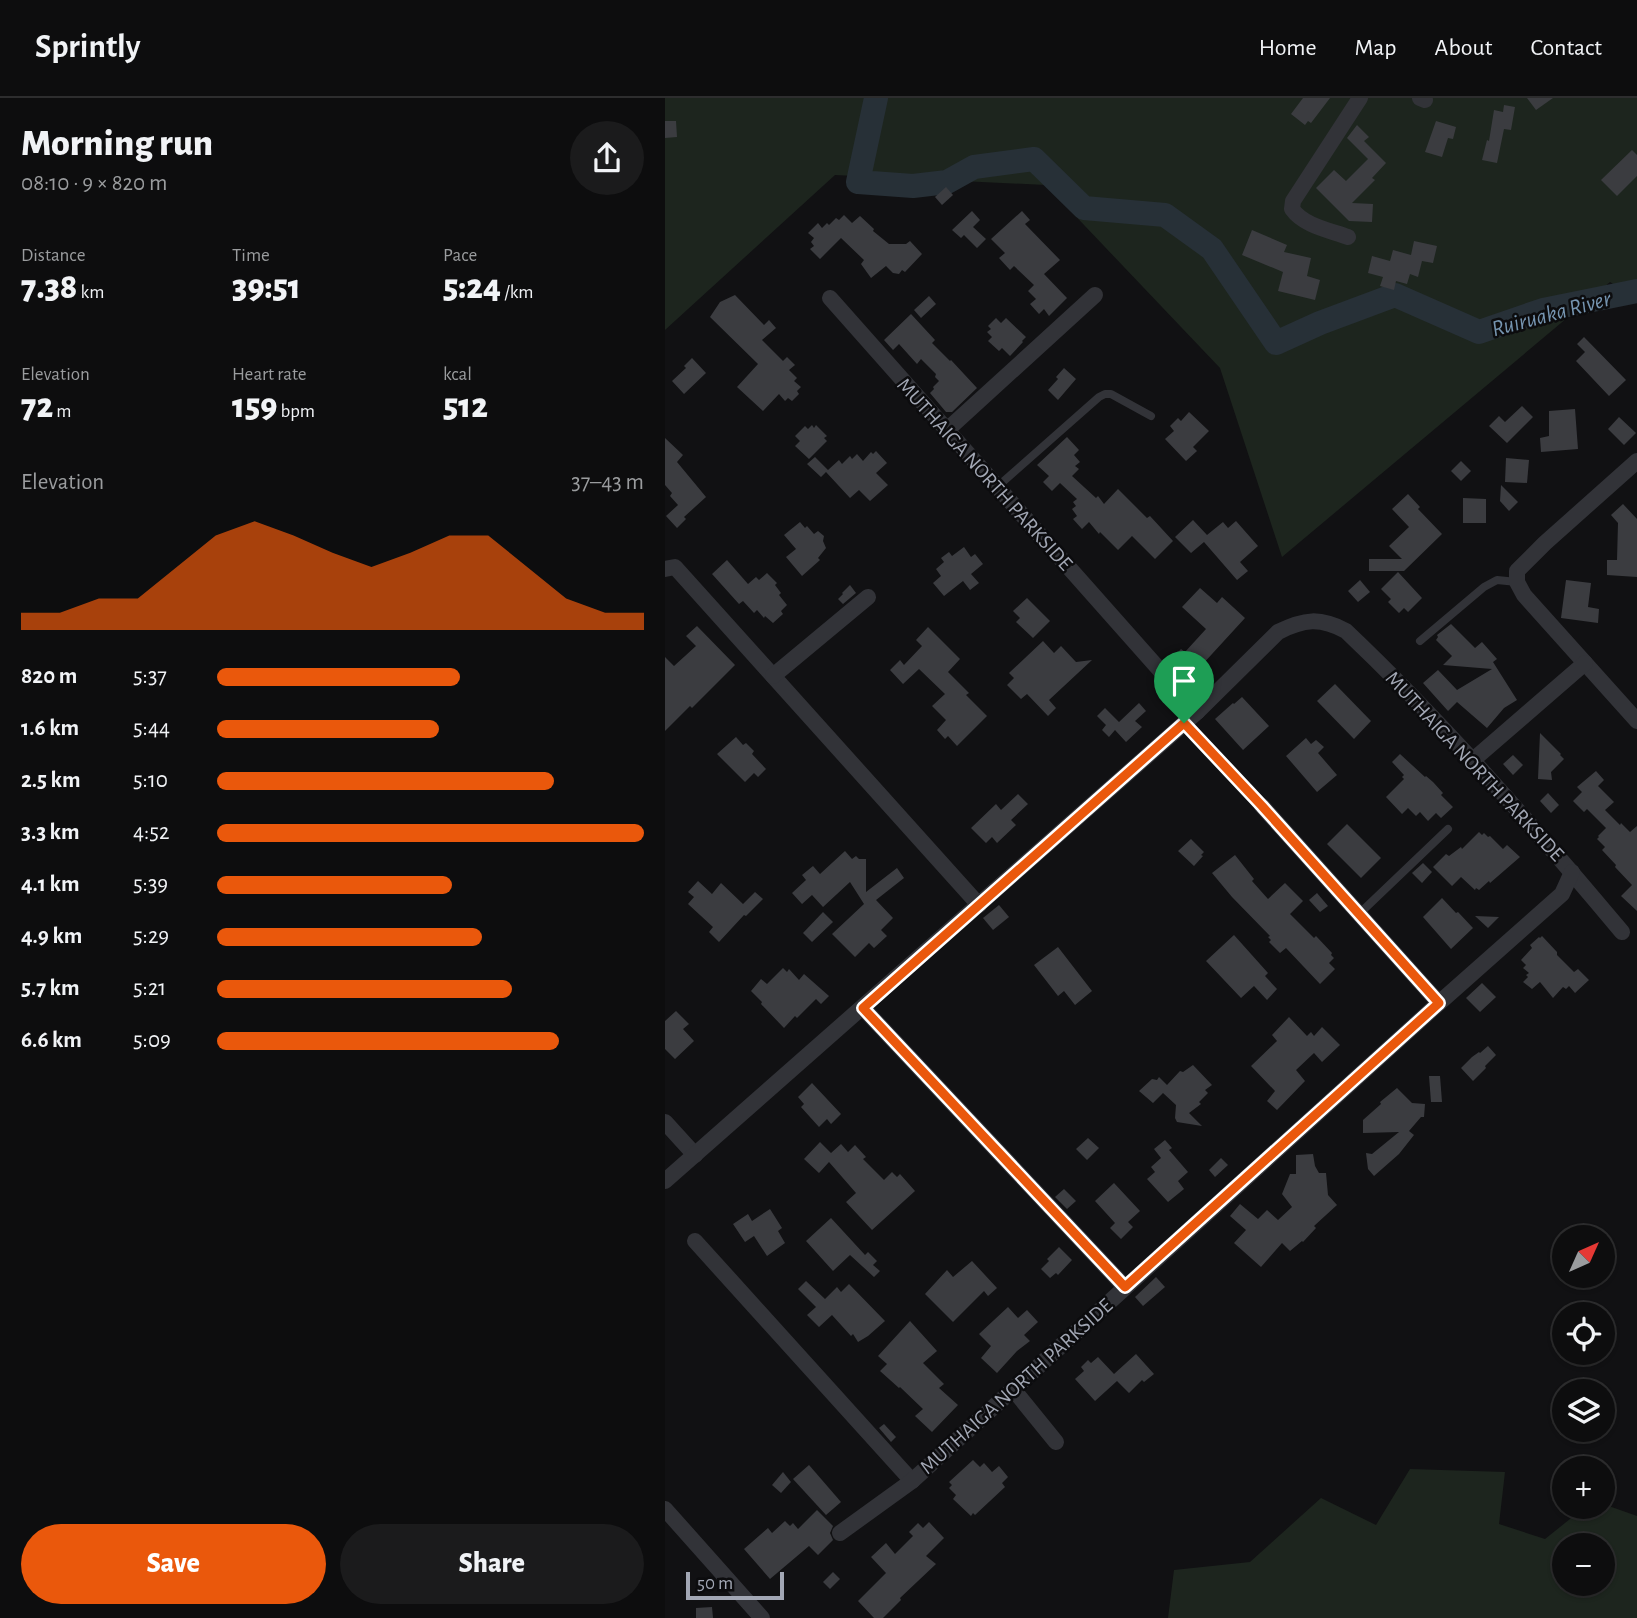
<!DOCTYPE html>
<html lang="en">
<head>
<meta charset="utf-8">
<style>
	body { margin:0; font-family:"Alegreya Sans",sans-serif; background:#1b1b1c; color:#f1f3f6; height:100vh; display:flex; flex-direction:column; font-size:26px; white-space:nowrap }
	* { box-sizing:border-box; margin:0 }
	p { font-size:23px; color:#9a9c9e }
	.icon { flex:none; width:38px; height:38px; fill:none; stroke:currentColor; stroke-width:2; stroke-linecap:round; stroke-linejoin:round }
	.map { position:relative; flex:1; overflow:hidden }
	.panel { display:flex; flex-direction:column; background:#0d0d0e; width:665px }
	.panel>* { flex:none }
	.needle { width:46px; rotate:45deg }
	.buttons { position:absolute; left:887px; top:1127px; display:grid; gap:14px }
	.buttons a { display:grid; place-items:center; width:63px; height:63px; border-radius:50%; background:#0d0d0e; box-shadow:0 2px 5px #0004,0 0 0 2px #2d2d2e; font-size:35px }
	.scale { position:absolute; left:21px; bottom:18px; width:98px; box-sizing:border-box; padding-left:7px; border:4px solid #a2a7b4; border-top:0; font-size:19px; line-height:24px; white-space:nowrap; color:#a2a7b4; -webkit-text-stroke:5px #0c0c0e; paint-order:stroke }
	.pin { position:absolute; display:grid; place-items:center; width:60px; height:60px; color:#fff; margin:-72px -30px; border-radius:50% 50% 50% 0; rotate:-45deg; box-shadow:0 0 7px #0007 }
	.pin .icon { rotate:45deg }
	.round { display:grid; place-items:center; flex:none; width:74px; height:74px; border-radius:37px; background:#1b1b1c }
	.overview { display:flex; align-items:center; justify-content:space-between; height:119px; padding:0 21px }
	h1 { font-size:38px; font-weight:800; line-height:52px }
	.metrics { display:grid; grid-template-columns:repeat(3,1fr); gap:10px; height:119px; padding:7px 21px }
	.metrics div { display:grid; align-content:center }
	.metrics b { font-size:35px; font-weight:800 }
	.metrics small { font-size:19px; font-weight:400 }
	.metrics p { font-size:19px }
	.chart { height:196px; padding:14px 21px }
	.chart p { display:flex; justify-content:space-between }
	.chart svg { width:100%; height:126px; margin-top:7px; fill:#ea580c; opacity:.7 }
	.button { display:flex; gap:14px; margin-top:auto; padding:14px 21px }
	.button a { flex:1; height:80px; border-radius:42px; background:#ea580c; color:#fff; font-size:28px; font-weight:800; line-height:80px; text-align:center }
	.button a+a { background:#1b1b1c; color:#f1f3f6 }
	ul { padding:0 21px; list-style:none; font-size:23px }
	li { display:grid; grid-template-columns:112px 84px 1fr; align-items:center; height:52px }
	li i { height:18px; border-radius:9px; background:#ea580c }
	header { display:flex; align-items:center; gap:42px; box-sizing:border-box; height:98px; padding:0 35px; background:#0d0d0e; border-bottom:2px solid #2d2d2e }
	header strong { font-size:33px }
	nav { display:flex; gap:38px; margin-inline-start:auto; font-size:24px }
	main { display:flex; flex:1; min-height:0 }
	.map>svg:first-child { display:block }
	.green { fill:#1d251e; fill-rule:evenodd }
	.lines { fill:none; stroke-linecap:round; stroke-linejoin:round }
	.river { stroke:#273037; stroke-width:24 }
	.building { fill:#3b3c40 }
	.path { stroke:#383a3f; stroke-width:2.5; stroke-dasharray:3.5 5; stroke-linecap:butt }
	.service { stroke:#323338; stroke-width:8 }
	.minor { stroke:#323338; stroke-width:16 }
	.route-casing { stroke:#fff; stroke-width:14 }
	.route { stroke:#ea580c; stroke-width:9 }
	.labels { text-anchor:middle; stroke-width:5; stroke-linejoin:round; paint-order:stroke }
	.street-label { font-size:21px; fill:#a2a7b4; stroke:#0c0c0e }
	.water-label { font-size:23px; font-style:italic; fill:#7695b1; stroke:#0c0c0e }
</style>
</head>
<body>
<header>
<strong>Sprintly</strong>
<nav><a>Home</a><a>Map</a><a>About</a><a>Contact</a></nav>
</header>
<main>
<section class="panel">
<div class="overview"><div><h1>Morning run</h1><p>08:10 · 9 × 820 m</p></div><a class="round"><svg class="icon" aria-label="share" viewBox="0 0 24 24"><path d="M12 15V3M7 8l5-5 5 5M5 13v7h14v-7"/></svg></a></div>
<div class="metrics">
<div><p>Distance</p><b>7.38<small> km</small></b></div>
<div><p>Time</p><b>39:51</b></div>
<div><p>Pace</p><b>5:24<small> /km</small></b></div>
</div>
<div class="metrics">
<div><p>Elevation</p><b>72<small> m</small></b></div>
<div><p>Heart rate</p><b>159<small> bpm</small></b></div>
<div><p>kcal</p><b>512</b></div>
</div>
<div class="chart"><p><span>Elevation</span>37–43 m</p>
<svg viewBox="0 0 160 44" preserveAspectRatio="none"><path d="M0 44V38L10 38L20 33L30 33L40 22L50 11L60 6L70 11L80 17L90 22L100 17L110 11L120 11L130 22L140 33L150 38L160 38V44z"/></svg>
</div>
<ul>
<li><b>820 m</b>5:37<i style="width:57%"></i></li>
<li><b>1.6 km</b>5:44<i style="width:52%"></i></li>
<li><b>2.5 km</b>5:10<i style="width:79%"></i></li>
<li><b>3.3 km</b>4:52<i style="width:100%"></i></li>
<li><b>4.1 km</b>5:39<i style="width:55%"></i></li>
<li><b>4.9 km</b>5:29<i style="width:62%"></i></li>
<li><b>5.7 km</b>5:21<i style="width:69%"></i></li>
<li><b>6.6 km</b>5:09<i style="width:80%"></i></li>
</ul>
<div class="button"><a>Save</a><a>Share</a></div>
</section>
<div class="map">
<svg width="972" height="1520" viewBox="0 0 972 1520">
	<rect width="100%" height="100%" fill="#111113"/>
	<!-- green -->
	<g class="green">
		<path d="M0,0H972V201L945,184L617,459L555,270L381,87L170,77L0,232Z"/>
		<path d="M745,1371L840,1374L834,1426L880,1441L920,1409H938V1406L972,1418V1520H503L509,1472L585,1464L656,1400L711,1427ZM900,1447H938V1486H900Z"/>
	</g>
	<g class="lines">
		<!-- river -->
		<path class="river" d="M211,0L193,84L248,88L282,84L309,69L369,61L419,110L500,117L547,151L611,245L655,225L730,197L814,234L878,212L972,193"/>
	</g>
	<!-- building -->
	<g class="building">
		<path d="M638,0H665L646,25L643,23L640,27L626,16Z"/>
		<path d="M862,0H888L871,12Z"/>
		<path d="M839,7L850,9L846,32L839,31L832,65L817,62L822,42L824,43L829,12L838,14Z"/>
		<path d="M0,23H11L12,39L0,40Z"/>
		<path d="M771,23L791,29L788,41L783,40L777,59L760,54Z"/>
		<path d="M692,27L704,39L699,43L721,65L707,80L710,82L687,105L708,106L707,124L684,123L651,90L669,72L681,83L703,61L682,40Z"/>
		<path d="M967,52L972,57V78L952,98L936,82Z"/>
		<path d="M281,89L288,97L277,107L270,99Z"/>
		<path d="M307,113L315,122L308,129L321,141L312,150L299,137L296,140L287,132Z"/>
		<path d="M357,113L365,122L360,126L395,162L379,176L402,200L384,218L379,211L374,216L365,206L371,201L363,193L369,187L349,168L345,172L334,160L340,155L326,141Z"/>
		<path d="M179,117L187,125L195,118L209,131L208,133L224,146H241L245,143L257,156L240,174L237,172L234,176L228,175L221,168L206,180L196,166L199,162L176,140L155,161L145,151L149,148L146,144L149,140L143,135L153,125L157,130L162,125L164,127L171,120L174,122Z"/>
		<path d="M587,132L622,147L619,154L646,160L642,178L655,182L650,202L613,193L618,174L577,157Z"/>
		<path d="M749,143L772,148L768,165L757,163L753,179L745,176L742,186L731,183L729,192L715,188L718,179L703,175L707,158L725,163L728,152L746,157Z"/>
		<path d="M70,197L99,227L104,222L111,230L97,242L118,263L122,259L130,267L124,272L132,280L129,283L136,289L132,293L134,296L127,303L123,300L120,303L114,296L98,313L72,289L93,266L45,219L55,204Z"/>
		<path d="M264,198L271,206L256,220L249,212Z"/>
		<path d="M246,216L270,242L267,245L285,263L286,262L312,290L287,314H281L265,295L269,291L268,289L274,283L270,279L271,276L256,261L252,266L234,246L228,252L219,242Z"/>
		<path d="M331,220L336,225L341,220L361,239L357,243L358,244L345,258L337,250L334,253L323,243L327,239L322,234L326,231L323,228Z"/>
		<path d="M919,239L961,282L944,298L911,263L920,254L912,246Z"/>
		<path d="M27,260L41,275L19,296L7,283L21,270L19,268Z"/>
		<path d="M399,270L411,281L393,302L383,292L393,281L391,279Z"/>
		<path d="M857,308L868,319L842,345L824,328L834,318L840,324Z"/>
		<path d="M910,311L913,351L876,354L875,340L884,338V313Z"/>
		<path d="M524,314L544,333L528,349L532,353L521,363L500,341L509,333L505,328L513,320L516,323Z"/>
		<path d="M954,319L971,335L959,347L943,331Z"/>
		<path d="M147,327L149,330L151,327L162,338L159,340L162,343L144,361L130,348L135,343L130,338L140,328L143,331Z"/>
		<path d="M402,339L414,352L409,357L415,364L410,368L414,371L407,378L431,400L433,398L439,406L453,391L482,420L485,418L508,443L490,461L467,438L453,452L435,434L434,436L424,424L417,431L408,421L412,418L407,411L411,408L408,404L412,401L395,385L387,393L378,384L384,378L372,367Z"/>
		<path d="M0,340L18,357L12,364L41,399L19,419L21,421L12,430L1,418L13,407L5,398L7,395L0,387Z"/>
		<path d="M211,353L222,365L211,375L223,387L205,403L194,392L185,400L161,374L156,379L142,366L150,359L163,372L174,362L177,366L185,358L187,361L192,356L198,363L206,354L208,356Z"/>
		<path d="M841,360L864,362L862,385L840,384Z"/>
		<path d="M796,363L806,373L796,383L786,373Z"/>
		<path d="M836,387L853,404L844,413L835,403Z"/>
		<path d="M743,396L755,409L753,411L777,436L739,473H704V461H737L724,448L744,429L727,411Z"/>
		<path d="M798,400L821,401V425H798Z"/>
		<path d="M958,406L972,421V479L942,477V462H952L953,425L946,417Z"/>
		<path d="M528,422L542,437L558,424L563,430L571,423L593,448L575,464L583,473L572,482L539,444L526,455L510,439Z"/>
		<path d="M135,424L140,430L142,428L149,436L153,433L159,438L158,443L161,450L153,460L155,462L137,478L121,459L131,451L119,437Z"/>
		<path d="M299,449L306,459L310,456L318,466L306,476L314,485L305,492L298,483L279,498L268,485L276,478L271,471L279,464L276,460L284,454L287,458Z"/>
		<path d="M62,462L83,486L91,479L94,482L102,475L112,485L110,487L116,495L114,497L122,507L116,513L118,516L108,525L100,518L99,520L92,512L89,515L78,503L74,506L47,476Z"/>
		<path d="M733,474L757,500L743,514L739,510L734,515L723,504L726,501L716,491Z"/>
		<path d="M695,482L705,494L693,504L683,493Z"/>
		<path d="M901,482L926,485L923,509L934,511L933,525L896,520Z"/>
		<path d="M185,487L191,495L178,506L173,501L178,496L177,495Z"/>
		<path d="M535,490L552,505L557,499L580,520L525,580L506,562L516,551L520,554L541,531L517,509Z"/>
		<path d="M362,500L385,523L368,540L351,524L355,520L348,513Z"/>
		<path d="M786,526L810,550L817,544L832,561L828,564L852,602L839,610L822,630L792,604L783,613L758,585L773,572L792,592L827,571L778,567L787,558L771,542L773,539L772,537Z"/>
		<path d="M32,528L70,567L27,610L25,608L0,633V559L9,568L31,548L21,538Z"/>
		<path d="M263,529L295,561L283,574L304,595L301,597L322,618L292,648L283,638L280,641L272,632L281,622L267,608L280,596L254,571L238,586L225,572L235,562L239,567L257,548L251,542Z"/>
		<path d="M378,543L389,555L396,548L411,564L427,562L384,602L391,610L383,618L362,596L356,601L342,587L349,580L344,575Z"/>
		<path d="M670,586L706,623L689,641L652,603Z"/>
		<path d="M577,599L604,628L578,652L550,621L568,605L569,606Z"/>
		<path d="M474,605L481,613L470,623L477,629L461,644L450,632L444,639L437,632L441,627L432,618L440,610L454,624Z"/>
		<path d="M875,635L896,656L895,657L899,661L886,674L887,682L873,681Z"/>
		<path d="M71,639L78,647L81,645L89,653L87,656L101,671L93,679L89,675L80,684L52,656Z"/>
		<path d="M641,640L646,646L651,642L659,649L653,655L672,677L652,694L621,658Z"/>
		<path d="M735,656L760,679L761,678L768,684L778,695L776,697L788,709L776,720L771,715L763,723L755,714L751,718L743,710L737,716L721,699L739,681L737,679L739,677L727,664Z"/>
		<path d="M848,657L858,667L848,677L838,666Z"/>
		<path d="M931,673L939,682L933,688L949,704L940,712L955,727L956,725L965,734L972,728V813L956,798L967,787L950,769L951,767L937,752L940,749L932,741L934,739L933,738L941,730L922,711L919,714L908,703L917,694L912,689Z"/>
		<path d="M883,695L894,707L886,715L875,703Z"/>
		<path d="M353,696L363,706L346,722L351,727L332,745L327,739L321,745L306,730L331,706L336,712Z"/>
		<path d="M682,726L716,760L696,780L662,746Z"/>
		<path d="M814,734L817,737L819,735L823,739L825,738L838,751L842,747L855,759L825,785L824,783L814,792L811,790L810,792L796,779L787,788L768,769L781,756L784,758L796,749L797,751Z"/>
		<path d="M526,741L539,754L536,757L538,758L529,768L513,753Z"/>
		<path d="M180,753L187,761L191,758L194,761H201V794L232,770L239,780L211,802L228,820L216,832L222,838L209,850L204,845L190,859L167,836L199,806L185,784L158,809L147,797L137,806L127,795L141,782L137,777L148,768L155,776Z"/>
		<path d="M570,757L589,781L587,783L603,801L620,785L638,803L625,816L649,840L651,838L667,855L666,857L669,860L664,865L670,871L655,886L621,850L615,855L604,844L606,842L603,839L605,838L567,799L547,775Z"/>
		<path d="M758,765L767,774L757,785L747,775Z"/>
		<path d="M33,783L47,796L56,785L78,806L90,794L98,801L81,818L79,817L54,844L44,834L48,829L23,806L29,799L23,794Z"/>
		<path d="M652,795L663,808L655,814L644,802Z"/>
		<path d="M777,800L791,815L793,814L808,830L786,851L758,819Z"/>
		<path d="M334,807L344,819L328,832L318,820Z"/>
		<path d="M158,814L168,824L147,844L138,835Z"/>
		<path d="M810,818L834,819L823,830Z"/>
		<path d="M569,837L603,875L600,878L612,891L602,902L589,888L576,900L541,863Z"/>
		<path d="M877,838L892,854V857L909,874L913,871L924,882L910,895L904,888L901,891L898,889L888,900L875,884L867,891L858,884L863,879L861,877L864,875L858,870L861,867L856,862L867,850L865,847L874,839L875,840Z"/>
		<path d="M393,849L427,893L410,907L399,893L393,898L369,867Z"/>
		<path d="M118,870L122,874L124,871L134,882L139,876L164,898L156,906L151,901L132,920L130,918L119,930L96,906L97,904L86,893L96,881L102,886Z"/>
		<path d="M817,885L831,899L815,914L801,900Z"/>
		<path d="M11,913L24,926L18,931L29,943L10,961L0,951V923Z"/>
		<path d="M624,919L642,938L646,934L649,938L657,929L675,947L657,964L649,955L631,972L640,983L612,1012L602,1003L610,993L586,968L612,943L607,937Z"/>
		<path d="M823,948L831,957L820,968L821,970L808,983L796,970L807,959L814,954L815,955Z"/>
		<path d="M528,967L547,987L540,992L543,995L534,1004L536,1006L524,1015L537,1028L512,1024L510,1020L511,1007L498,995L488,1005L474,993L487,981L492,982L494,979L502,987L515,973L518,974Z"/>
		<path d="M764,978H775L777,1004H766Z"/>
		<path d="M147,985L176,1016L166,1026L162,1021L154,1029L136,1009L139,1006L133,999Z"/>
		<path d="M732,990L747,1005L760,1006L759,1019H756L744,1033L749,1037L734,1056L709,1078L703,1071L701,1055L707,1056L734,1034L698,1035V1022L716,1006L715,1004Z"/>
		<path d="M423,1040L434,1050L422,1062L411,1051Z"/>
		<path d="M500,1042L507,1050L504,1052L523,1074L513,1083L519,1091L503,1104L482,1081L490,1074L486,1069L496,1060L489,1051Z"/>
		<path d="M155,1044L166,1055L176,1046L183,1054L190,1047L201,1059L198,1061L219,1082L227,1074L232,1079L235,1076L250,1093L207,1132L181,1104L191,1095L164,1064L154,1075L139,1061Z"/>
		<path d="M648,1056L650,1068L654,1075H661L663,1097L672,1107L649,1128L651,1130L638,1144L637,1143L625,1153L617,1145L596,1169L569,1145L581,1132L565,1118L575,1106L593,1121L602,1112L613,1122L627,1109L617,1096L625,1076H631V1057Z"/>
		<path d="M556,1060L563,1067L550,1079L544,1072Z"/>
		<path d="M449,1085L475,1113L463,1124L468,1129L456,1141L445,1130L450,1125L430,1103Z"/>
		<path d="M399,1091L411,1103L402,1111L390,1099Z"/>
		<path d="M105,1111L117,1130L113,1133L120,1145L102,1158L89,1138L80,1144L68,1126L83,1116L87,1123Z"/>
		<path d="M166,1120L200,1157L203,1154L212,1163L208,1167L215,1173L209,1179L185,1157L168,1173L141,1143Z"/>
		<path d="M394,1149L407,1162L393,1177L391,1175L385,1180L376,1171L384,1163L382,1161Z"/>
		<path d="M307,1163L332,1190L323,1198L319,1193L288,1224L260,1196L282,1172L288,1179Z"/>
		<path d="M491,1179L500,1189L478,1208L470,1199Z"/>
		<path d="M141,1183L160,1201L172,1189L176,1194L184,1186L220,1223L203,1238L193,1244L188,1236L186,1238L167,1217L154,1229L142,1217L151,1209L133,1191Z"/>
		<path d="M343,1209L353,1220L362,1212L373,1224L359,1237L365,1243L352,1253L332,1275L316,1260L326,1248L314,1236Z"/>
		<path d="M245,1223L272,1253L258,1265L279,1286L274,1290L293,1307L267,1334L250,1318L258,1311L235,1289L234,1290L215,1273L222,1266L213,1258Z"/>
		<path d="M471,1256L489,1276L479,1284L477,1282L464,1295L452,1283L430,1303L410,1281L419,1273L416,1269L423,1262L426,1265L433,1259L449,1276Z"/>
		<path d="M219,1326L231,1339L226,1344L214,1330Z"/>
		<path d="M308,1362L315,1369L319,1365L327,1374L334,1368L343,1379L337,1385L340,1389L310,1417L308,1415L306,1418L288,1401L291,1397L284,1390L287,1387L284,1384Z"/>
		<path d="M144,1367L176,1404L161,1417L128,1381Z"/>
		<path d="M118,1374L126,1384L116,1395L107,1387Z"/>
		<path d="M152,1412L168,1428L165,1435L168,1442L153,1457L144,1448L105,1481L79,1451L103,1430L107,1435L120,1423L125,1428L128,1425L133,1431Z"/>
		<path d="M264,1424L279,1440L261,1458L271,1466L235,1500L236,1502L218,1520H209L193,1503L221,1475L206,1459L221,1445L230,1456L248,1438L244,1434L253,1425L258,1430Z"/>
		<path d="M168,1474L175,1481L165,1491L158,1484Z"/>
		<path d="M47,1509L48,1520H31V1510Z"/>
	</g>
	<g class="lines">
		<!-- path -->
		<path class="path" d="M530,636L587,697"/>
		<!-- service -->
		<g class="service">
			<path d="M332,389L434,299L440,296H446L486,318"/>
			<path d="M755,543L819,489L832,482L852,484"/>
			<path d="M694,816L783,731"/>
		</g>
		<!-- minor -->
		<g class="minor">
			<path d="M755,0L760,2"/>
			<path d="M683,139C664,132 639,128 627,111L628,103L695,0"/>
			<path d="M165,200L532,614"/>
			<path d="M282,332L430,197"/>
			<path d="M972,363L880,445L852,473V484L859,497L972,623"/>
			<path d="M0,471L10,469L314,807"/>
			<path d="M108,578L203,499"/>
			<path d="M808,662L920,565"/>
			<path d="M597,708L774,905"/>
			<path d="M198,910L460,1189"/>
			<path d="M0,1024L30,1057"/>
			<path d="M0,1083L532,614L613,534C639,521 655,519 681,533C780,627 870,730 957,834"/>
			<path d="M30,1143L247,1383"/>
			<path d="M348,1291L391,1344"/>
			<path d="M0,1411L97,1520"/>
			<path d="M175,1435L247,1383L774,905L897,796L907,774"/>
		</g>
	</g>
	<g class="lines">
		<defs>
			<path id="route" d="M519,625L597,708L774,905L460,1189L198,910Z"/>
		</defs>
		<!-- route casing -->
		<use href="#route" class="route-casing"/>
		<!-- route -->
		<use href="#route" class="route"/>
	</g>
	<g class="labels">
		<!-- street labels -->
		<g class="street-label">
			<text transform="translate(320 376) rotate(48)" y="7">MUTHAIGA NORTH PARKSIDE</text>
			<text transform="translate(810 668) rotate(47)" y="7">MUTHAIGA NORTH PARKSIDE</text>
			<text transform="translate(351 1288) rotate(-42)" y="7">MUTHAIGA NORTH PARKSIDE</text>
		</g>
		<!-- water labels -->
		<g class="water-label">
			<text transform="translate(886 215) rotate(-15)" y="8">Ruiruaka River</text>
		</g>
	</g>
</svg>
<div class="buttons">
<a><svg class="needle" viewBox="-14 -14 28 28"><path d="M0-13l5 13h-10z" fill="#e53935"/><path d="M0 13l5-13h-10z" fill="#9a9c9e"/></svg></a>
<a><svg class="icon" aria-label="locate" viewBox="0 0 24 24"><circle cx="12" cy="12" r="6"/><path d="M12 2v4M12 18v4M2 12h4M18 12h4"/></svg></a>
<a><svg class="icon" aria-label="layers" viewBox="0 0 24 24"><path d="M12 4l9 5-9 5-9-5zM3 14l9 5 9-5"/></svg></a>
<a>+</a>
<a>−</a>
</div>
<div class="scale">50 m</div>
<div class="pin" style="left:519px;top:625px;background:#1e9e55"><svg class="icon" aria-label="arrive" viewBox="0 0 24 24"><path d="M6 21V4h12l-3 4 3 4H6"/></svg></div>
</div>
</main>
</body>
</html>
